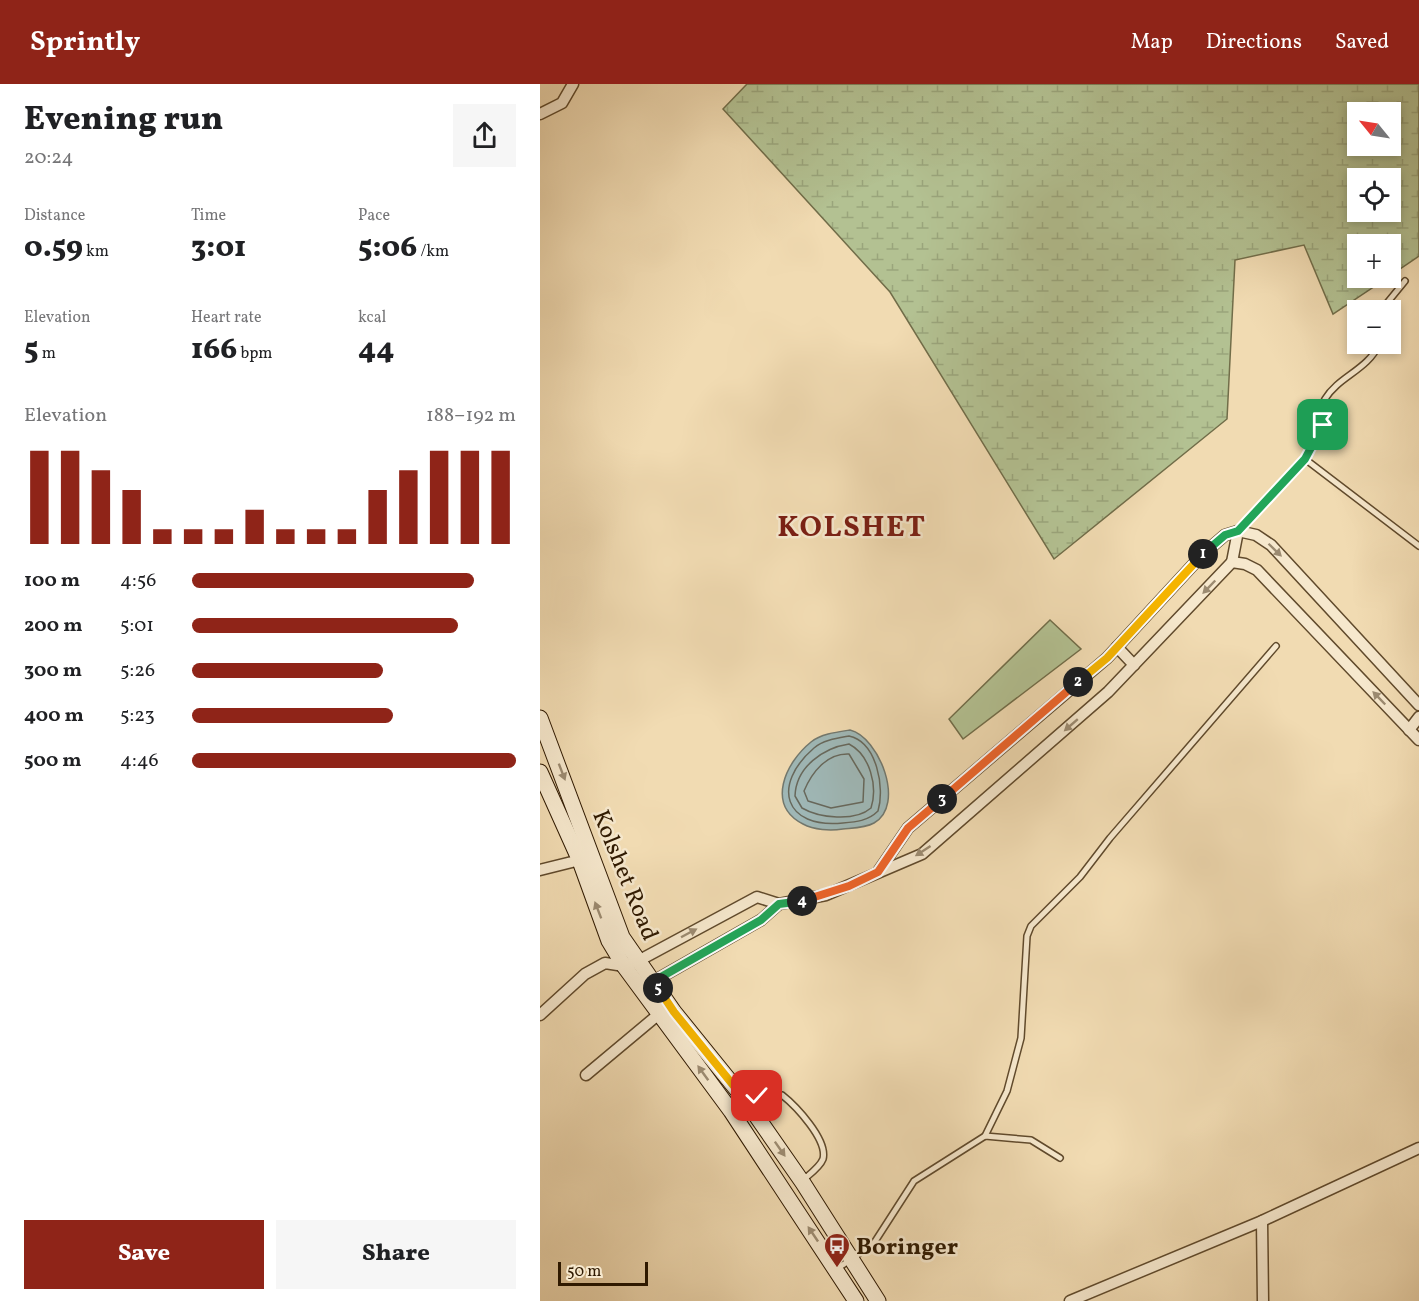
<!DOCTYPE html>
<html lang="en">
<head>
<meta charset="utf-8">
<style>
	body { margin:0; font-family:Vollkorn,serif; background:#f6f6f6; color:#202124; height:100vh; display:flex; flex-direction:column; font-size:22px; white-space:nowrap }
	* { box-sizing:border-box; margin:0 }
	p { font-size:20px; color:#757577 }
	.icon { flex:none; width:33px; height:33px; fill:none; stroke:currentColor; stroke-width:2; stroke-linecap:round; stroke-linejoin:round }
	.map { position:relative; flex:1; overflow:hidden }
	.panel { display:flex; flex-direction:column; background:#fff; width:540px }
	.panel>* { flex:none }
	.needle { width:39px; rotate:300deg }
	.tools { position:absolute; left:807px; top:18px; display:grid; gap:12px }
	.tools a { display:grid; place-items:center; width:54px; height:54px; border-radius:0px; background:#fff; box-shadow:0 3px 9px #0003; font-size:30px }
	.scale { position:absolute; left:18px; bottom:15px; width:90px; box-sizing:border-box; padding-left:6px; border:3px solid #2f1900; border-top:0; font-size:16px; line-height:21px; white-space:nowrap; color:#2f1900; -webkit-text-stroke:4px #f6e8cd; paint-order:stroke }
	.pin { position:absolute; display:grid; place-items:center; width:51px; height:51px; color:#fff; margin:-26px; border-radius:12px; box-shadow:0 3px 9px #0006 }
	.km { position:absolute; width:30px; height:30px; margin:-15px; border-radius:50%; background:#222; color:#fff; font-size:16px; line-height:30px; text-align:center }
	.round { display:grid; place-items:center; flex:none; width:63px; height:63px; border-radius:0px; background:#f6f6f6 }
	.head { display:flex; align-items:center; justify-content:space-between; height:102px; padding:0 24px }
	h1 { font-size:33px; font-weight:800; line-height:45px }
	.stats { display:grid; grid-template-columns:repeat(3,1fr); gap:9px; height:102px; padding:6px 24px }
	.stats div { display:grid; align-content:center }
	.stats b { font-size:30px; font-weight:800 }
	.stats small { font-size:16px; font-weight:400 }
	.stats p { font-size:16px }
	.chart { height:168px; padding:12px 24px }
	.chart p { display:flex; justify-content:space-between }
	.chart svg { width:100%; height:108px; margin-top:6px; stroke:#8f2418; stroke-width:6 }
	.primary-button { display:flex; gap:12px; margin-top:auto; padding:12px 24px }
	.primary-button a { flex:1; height:69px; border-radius:0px; background:#8f2418; color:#fff; font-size:24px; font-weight:800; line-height:69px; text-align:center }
	.primary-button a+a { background:#f6f6f6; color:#202124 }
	ul { padding:0 24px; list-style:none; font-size:20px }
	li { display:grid; grid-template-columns:96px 72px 1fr; align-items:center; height:45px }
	li i { height:15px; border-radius:8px; background:#8f2418 }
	header { display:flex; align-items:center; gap:36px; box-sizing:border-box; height:84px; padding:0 30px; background:#8f2418; color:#fff }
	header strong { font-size:28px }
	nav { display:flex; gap:33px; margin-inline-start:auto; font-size:21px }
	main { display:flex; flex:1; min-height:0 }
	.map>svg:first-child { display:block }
	.wetland { fill:url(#wetland-marsh); stroke:#716d49; stroke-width:1.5; fill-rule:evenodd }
	.park { fill:#b3c192; stroke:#716d49; stroke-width:1.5 }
	.water { fill:#9fb8b7; stroke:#72786e; stroke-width:1.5 }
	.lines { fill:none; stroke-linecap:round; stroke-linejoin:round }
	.shore { stroke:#67685c; stroke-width:1.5 }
	.lane-casing { stroke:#604a2c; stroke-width:8 }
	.street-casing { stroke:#604a2c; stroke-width:13 }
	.secondary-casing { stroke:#2f1900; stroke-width:17 }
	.lane { stroke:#f6e8cd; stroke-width:5 }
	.street { stroke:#f6e8cd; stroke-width:10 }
	.secondary { stroke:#f6e8cd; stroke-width:15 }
	.oneway { fill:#9c8b71 }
	.split-1-casing { stroke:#fff; stroke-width:12 }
	.split-2-casing { stroke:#fff; stroke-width:12 }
	.split-3-casing { stroke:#fff; stroke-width:12 }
	.split-4-casing { stroke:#fff; stroke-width:12 }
	.split-5-casing { stroke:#fff; stroke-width:12 }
	.split-6-casing { stroke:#fff; stroke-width:12 }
	.split-1 { stroke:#22a559; stroke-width:8 }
	.split-2 { stroke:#f5b400; stroke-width:8 }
	.split-3 { stroke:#f0652b; stroke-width:8 }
	.split-4 { stroke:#f0652b; stroke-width:8 }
	.split-5 { stroke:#22a559; stroke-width:8 }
	.split-6 { stroke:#f5b400; stroke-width:8 }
	.labels { text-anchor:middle; stroke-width:5; stroke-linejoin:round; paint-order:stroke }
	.street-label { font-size:24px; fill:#2f1900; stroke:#f6e8cd }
	.poi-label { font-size:24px; font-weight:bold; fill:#2f1900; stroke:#f6e8cd; text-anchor:start }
	.district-label { font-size:30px; font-weight:bold; letter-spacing:1.5px; fill:#7a1f14; stroke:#f6e8cd }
</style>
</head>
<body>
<header>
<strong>Sprintly</strong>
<nav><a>Map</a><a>Directions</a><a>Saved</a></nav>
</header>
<main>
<section class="panel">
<div class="head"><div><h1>Evening run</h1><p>20:24</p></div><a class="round"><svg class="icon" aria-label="share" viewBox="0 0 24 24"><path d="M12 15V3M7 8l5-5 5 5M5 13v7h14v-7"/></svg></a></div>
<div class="stats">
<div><p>Distance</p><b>0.59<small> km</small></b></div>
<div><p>Time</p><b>3:01</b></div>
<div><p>Pace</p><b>5:06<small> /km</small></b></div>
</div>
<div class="stats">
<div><p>Elevation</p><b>5<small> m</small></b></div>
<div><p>Heart rate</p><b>166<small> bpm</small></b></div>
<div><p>kcal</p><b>44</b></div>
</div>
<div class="chart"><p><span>Elevation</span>188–192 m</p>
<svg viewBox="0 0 160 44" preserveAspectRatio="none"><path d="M5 44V6M15 44V6M25 44V14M35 44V22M45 44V38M55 44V38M65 44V38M75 44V30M85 44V38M95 44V38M105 44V38M115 44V22M125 44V14M135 44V6M145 44V6M155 44V6"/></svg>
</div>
<ul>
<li><b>100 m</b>4:56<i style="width:87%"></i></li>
<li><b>200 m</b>5:01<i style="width:82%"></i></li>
<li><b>300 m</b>5:26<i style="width:59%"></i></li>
<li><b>400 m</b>5:23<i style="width:62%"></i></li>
<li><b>500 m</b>4:46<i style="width:100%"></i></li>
</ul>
<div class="primary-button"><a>Save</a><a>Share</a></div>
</section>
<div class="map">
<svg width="879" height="1217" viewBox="0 0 879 1217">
	<defs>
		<pattern id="wetland-marsh" width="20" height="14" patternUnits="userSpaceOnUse" patternTransform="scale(1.5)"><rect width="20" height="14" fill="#b3c192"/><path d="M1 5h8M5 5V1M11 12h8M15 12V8" fill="none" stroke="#9aa57c"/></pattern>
	</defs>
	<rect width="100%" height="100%" fill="#f1dbb2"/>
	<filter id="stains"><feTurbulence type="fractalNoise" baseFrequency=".00333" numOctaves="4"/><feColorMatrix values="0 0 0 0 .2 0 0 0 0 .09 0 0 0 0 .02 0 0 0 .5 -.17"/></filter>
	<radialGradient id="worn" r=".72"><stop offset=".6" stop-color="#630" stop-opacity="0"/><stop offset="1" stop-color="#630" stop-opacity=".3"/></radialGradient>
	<!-- wetland -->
	<path class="wetland" d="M207,0H879V172L851,191L850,160H818V194H847L793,230L764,161L695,176L687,335L514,475L350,208L183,25ZM818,28H850V62H818ZM818,94H850V128H818Z"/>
	<!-- park -->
	<path class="park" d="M510,536L541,565L423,655L409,635Z"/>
	<!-- water -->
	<path class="water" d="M310,646C339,653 366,721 334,739C325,744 312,744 303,745C290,747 274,746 263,740C226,721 245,679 271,658C281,650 297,648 310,646Z"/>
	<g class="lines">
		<!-- shore -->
		<g class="shore">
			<path d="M309,652C337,658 345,704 338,727C328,737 316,738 303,739C244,745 231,701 274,664C283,656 298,654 309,652Z"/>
			<path d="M309,660C330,671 338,702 331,724C315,738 279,734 262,724L255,712C256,683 283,664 309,660Z"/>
			<path d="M309,670L324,695L323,718L291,724L268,717L264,707C272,688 287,669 309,670Z"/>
		</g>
		<defs>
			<g id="lane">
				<path d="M846,226L847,219L865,197"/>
				<path d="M839,260C828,286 799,292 785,315C779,325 785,332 782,342C779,353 770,365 765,375L879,462"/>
				<path d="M698,447L765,375"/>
				<path d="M208,1016L222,1009L242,1011C256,1022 288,1056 283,1075C280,1083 270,1090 263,1096"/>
				<path d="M445,1052L467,1007L481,954L487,852L491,842L540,793L570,754L736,562"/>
				<path d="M297,1185L334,1159L374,1097L445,1052L491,1056L520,1074"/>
			</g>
			<g id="street">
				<path d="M0,30L22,19L33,0"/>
				<path d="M692,478L698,447"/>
				<path d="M577,563L594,581"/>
				<path d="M869,646L879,633"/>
				<path d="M0,786L44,775"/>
				<path d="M338,788L368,744L567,574L663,470L685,451L698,447L716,451L731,461L879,621"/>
				<path d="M114,897L221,836L239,820"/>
				<path d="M0,931L45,890L65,879L84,882L98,877L217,813L239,820L286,811L382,770L568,608L692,478L705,480L717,486L879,656"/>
				<path d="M46,991L119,930"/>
				<path d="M722,1137L723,1217"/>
				<path d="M530,1217L722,1137L879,1064"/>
			</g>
			<g id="secondary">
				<path d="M0,634L82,853L134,928L206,1017L263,1099L338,1217"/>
				<path d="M0,688L40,777L69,857L84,882L191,1027L316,1217"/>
			</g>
		</defs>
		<!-- lane casing -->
		<use href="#lane" class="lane-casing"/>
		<!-- street casing -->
		<use href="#street" class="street-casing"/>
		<!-- secondary casing -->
		<use href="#secondary" class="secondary-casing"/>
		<!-- lane -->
		<use href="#lane" class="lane"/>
		<!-- street -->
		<use href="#street" class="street"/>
		<!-- secondary -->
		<use href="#secondary" class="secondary"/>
	</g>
	<!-- one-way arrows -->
	<defs><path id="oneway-solid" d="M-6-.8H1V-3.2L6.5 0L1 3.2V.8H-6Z" transform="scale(1.5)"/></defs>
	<g class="oneway">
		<use href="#oneway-solid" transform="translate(735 466) rotate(44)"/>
		<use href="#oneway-solid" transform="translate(669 503) rotate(134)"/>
		<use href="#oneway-solid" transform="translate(839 614) rotate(-134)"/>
		<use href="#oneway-solid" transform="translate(531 641) rotate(139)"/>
		<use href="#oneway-solid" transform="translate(22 688) rotate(69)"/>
		<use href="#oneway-solid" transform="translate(383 767) rotate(147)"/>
		<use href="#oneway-solid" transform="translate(58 826) rotate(-111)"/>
		<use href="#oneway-solid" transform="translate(149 849) rotate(-28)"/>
		<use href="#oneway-solid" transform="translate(163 989) rotate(-126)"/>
		<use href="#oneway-solid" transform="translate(240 1065) rotate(55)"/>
		<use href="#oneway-solid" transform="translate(273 1150) rotate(-124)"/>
	</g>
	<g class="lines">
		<defs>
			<path id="split-1" d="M663,470L685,451L698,447L765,375L783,341"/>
			<path id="split-2" d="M538,598L567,574L663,470"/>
			<path id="split-3" d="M402,715L538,598"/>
			<path id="split-4" d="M262,817L309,802L338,788L368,744L402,715"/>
			<path id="split-5" d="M118,904L114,897L221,836L239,820L262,817"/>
			<path id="split-6" d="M118,904L134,928L206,1017L217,1012"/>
		</defs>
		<!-- split-1 casing -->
		<use href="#split-1" class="split-1-casing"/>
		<!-- split-2 casing -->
		<use href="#split-2" class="split-2-casing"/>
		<!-- split-3 casing -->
		<use href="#split-3" class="split-3-casing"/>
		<!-- split-4 casing -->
		<use href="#split-4" class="split-4-casing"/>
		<!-- split-5 casing -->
		<use href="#split-5" class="split-5-casing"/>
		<!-- split-6 casing -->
		<use href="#split-6" class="split-6-casing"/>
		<!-- split-1 -->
		<use href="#split-1" class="split-1"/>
		<!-- split-2 -->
		<use href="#split-2" class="split-2"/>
		<!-- split-3 -->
		<use href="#split-3" class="split-3"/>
		<!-- split-4 -->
		<use href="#split-4" class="split-4"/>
		<!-- split-5 -->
		<use href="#split-5" class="split-5"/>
		<!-- split-6 -->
		<use href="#split-6" class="split-6"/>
	</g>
	<!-- icons -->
	<defs>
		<symbol id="bus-pin" viewBox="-11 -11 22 30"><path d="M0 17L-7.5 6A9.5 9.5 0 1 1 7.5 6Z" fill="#8f2418" stroke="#f6e8cd"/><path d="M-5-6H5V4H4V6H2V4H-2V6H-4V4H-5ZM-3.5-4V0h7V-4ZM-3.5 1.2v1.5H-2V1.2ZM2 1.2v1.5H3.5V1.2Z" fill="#fff"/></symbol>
	</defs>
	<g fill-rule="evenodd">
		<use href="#bus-pin" x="282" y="1147" width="30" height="40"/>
	</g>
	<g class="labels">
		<!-- street labels -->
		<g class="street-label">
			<text transform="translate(86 791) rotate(68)" y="8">Kolshet Road</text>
		</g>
		<!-- poi labels -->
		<g class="poi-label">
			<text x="316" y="1170">Boringer</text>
		</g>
		<!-- district labels -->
		<g class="district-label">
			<text x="312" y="452">KOLSHET</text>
		</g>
	</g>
	<rect width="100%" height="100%" filter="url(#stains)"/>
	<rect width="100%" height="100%" fill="url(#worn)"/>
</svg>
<div class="tools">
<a><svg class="needle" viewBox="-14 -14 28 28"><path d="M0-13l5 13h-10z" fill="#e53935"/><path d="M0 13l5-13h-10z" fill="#757577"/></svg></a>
<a><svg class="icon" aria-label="locate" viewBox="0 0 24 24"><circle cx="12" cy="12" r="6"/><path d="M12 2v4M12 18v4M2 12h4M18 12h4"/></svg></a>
<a>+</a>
<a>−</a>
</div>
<div class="scale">50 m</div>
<div class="pin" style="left:783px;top:341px;background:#1e9e55"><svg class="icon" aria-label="arrive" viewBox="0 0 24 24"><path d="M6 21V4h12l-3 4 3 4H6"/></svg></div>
<div class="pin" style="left:217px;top:1012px;background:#d93025"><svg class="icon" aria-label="check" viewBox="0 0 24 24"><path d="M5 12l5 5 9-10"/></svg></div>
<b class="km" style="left:663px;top:470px">1</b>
<b class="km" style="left:538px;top:598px">2</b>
<b class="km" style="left:402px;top:715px">3</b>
<b class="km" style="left:262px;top:817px">4</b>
<b class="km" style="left:118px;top:904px">5</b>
</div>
</main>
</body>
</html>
